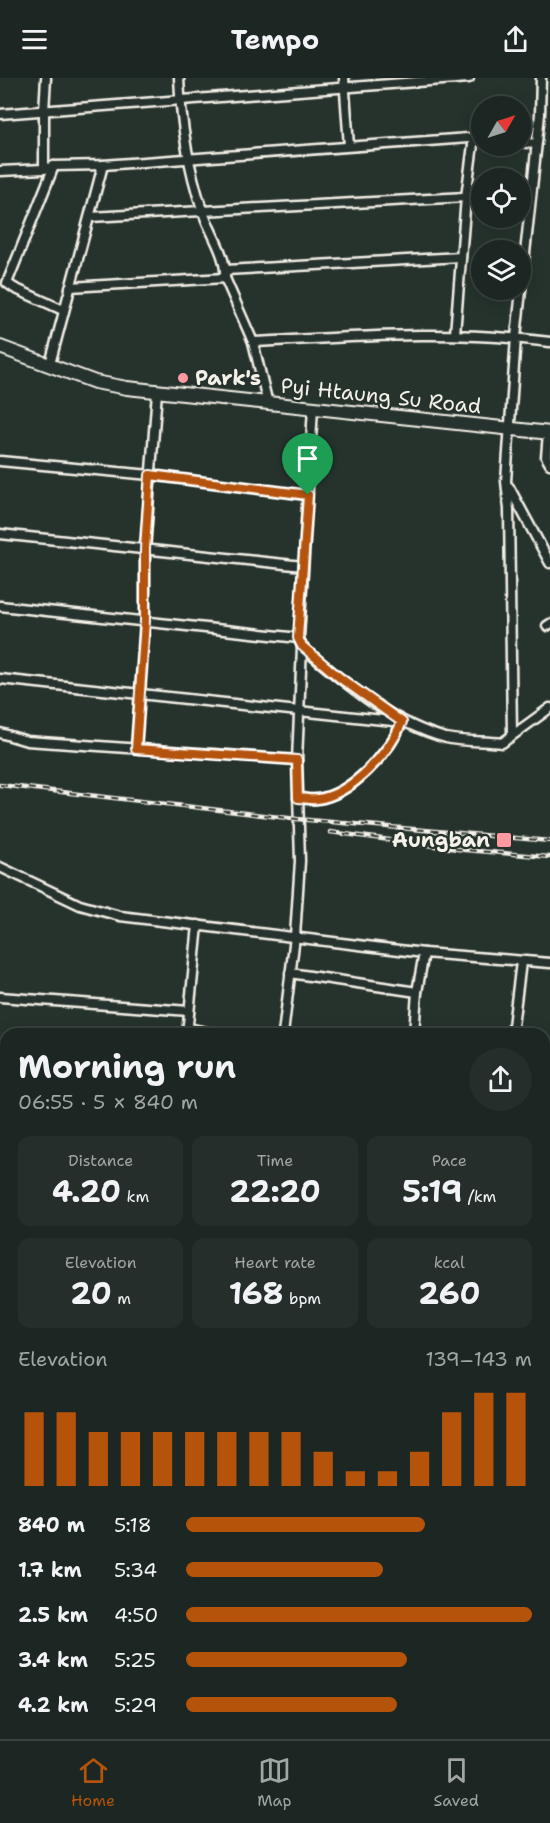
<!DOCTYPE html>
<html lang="en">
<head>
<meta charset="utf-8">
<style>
	body { margin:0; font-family:"Shantell Sans",sans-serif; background:#252e2a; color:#f1f3f6; height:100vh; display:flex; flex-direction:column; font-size:22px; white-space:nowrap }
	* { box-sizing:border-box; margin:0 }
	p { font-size:20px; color:#a0a5a5 }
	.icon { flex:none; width:33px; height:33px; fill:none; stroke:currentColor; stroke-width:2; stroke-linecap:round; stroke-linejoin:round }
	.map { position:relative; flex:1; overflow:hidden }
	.panel { position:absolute; left:0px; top:950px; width:550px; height:712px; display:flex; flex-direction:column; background:#1c2622; border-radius:18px 18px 0 0; box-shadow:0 3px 15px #0003,0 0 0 2px #3a4340 }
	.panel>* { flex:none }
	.needle { width:39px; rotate:51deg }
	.fabs { position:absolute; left:471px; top:18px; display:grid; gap:12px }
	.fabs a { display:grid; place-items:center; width:60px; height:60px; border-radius:50%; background:#1c2622; box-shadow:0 3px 15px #0003,0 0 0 2px #3a4340; font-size:30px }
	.pin { position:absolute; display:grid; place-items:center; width:51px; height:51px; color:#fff; margin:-62px -26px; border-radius:50% 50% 50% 0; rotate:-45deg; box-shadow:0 0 6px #0007 }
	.pin .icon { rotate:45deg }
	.round { display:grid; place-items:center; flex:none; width:63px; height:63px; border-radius:32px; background:#252e2a }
	.summary { display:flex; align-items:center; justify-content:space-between; height:102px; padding:0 18px }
	h1 { font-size:33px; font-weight:700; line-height:45px }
	.stats { display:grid; grid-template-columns:repeat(3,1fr); gap:9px; height:102px; padding:6px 18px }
	.stats div { display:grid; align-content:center; border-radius:12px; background:#252e2a; text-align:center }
	.stats b { font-size:30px; font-weight:700 }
	.stats small { font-size:16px; font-weight:400 }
	.stats p { font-size:16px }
	.chart { height:168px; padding:12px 18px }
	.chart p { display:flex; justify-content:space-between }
	.chart svg { width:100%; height:108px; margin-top:6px; stroke:#b45309; stroke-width:6 }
	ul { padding:0 18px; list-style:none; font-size:20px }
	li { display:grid; grid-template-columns:96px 72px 1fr; align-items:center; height:45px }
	li i { height:15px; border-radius:8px; background:#b45309 }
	header { display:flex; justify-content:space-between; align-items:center; height:78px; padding:0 18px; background:#1c2622; font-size:27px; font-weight:700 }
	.tabs { display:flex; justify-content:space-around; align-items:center; height:84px; border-top:2px solid #3a4340; background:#1c2622; font-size:16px; color:#a0a5a5 }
	.tabs a { display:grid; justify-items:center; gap:3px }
	.tabs .current { color:#b45309 }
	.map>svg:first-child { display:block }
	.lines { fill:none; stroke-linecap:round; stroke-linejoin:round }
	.minor-casing { stroke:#f4f1e8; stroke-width:13 }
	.highway-casing { stroke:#f4f1e8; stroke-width:16 }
	.minor { stroke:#26332d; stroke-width:8 }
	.highway { stroke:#26332d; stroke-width:12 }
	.rail-casing { stroke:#f4f1e8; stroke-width:4.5 }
	.rail { stroke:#26332d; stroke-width:2; stroke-dasharray:7; stroke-linecap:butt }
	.route-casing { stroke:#fff; stroke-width:12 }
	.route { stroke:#b45309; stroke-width:8 }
	.poi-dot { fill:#ff9aa2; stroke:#26332d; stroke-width:2 }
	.labels { text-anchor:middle; stroke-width:4.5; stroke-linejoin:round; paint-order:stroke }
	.poi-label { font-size:21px; font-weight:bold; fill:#f4f1e8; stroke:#26332d; text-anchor:start }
	.street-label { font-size:21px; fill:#f4f1e8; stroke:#26332d }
</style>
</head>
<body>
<header><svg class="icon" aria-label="menu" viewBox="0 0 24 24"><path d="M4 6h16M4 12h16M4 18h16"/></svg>Tempo<svg class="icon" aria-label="share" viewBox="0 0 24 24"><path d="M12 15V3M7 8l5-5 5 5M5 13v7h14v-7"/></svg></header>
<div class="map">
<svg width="550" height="1661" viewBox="0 0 550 1661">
	<rect width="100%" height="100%" fill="#26332d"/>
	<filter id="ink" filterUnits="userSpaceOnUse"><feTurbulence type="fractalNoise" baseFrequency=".0167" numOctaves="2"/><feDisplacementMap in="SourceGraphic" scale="12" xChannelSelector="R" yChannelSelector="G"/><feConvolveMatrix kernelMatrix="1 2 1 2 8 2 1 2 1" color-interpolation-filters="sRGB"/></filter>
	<g filter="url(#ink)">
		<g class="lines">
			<defs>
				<g id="minor">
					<path d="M179,0C181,44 188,89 202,131C209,154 227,176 225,200L253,264L268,326"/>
					<path d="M344,0L349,68"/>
					<path d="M0,36L469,0"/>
					<path d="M520,64L536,66"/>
					<path d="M54,88L7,205L14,210L63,232"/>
					<path d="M44,91V33L46,0"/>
					<path d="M0,93L44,91L54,88L103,87L482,59"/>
					<path d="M90,139L466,119"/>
					<path d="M226,192L461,179"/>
					<path d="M70,209L225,200"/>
					<path d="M455,256L466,119L474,59"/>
					<path d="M253,264C353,259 451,251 550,264"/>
					<path d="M50,286L103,87"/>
					<path d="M548,355L546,379L550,386"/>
					<path d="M0,383L150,397L307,417"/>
					<path d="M509,409L550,485"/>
					<path d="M0,456L303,488"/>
					<path d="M0,528L299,560"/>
					<path d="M547,548L550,546"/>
					<path d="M302,569C345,605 390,645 446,660C464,664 484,663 502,665L550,630"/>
					<path d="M0,601L402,644C390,674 351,717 317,721C311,722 304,720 298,720"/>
					<path d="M0,655L27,663L297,682"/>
					<path d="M512,657L509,431L506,403L516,259L540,36L541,0"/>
					<path d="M136,671L145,544V471L157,314"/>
					<path d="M0,789L80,827L120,838L424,875L550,885"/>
					<path d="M290,895L417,914"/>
					<path d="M0,919L189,933"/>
					<path d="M188,950L217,956"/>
					<path d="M187,956L198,847"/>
					<path d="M283,956L295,858L300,783L297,682L302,569L299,560L313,330"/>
					<path d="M414,956L417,914L424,875"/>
					<path d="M512,956L521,884"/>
					<path d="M544,1038L550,1039"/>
					<path d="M0,1110L6,1111"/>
					<path d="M545,1117L550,1118"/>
					<path d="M0,1223L6,1218"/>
					<path d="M0,1283L6,1292"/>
					<path d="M544,1321L550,1318"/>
					<path d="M0,1404L6,1396"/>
					<path d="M0,1416L6,1421"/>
					<path d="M544,1485L550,1500"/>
					<path d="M544,1580L550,1577"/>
					<path d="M0,1621L6,1613"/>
					<path d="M0,1630L6,1636"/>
					<path d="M24,1656L28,1661"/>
					<path d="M540,1656L544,1661"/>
				</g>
				<path id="highway" d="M0,269L95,304L127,310L550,355"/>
			</defs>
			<!-- minor casing -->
			<use href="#minor" class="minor-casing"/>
			<!-- highway casing -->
			<use href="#highway" class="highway-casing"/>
			<!-- minor -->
			<use href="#minor" class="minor"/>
			<!-- highway -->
			<use href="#highway" class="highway"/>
			<defs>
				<g id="rail">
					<path d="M0,707L297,741L550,763"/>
					<path d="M330,754L465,772L550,779"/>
				</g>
			</defs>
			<!-- rail casing -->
			<use href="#rail" class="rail-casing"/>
			<!-- rail -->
			<use href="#rail" class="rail"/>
		</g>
	</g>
	<g class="lines" filter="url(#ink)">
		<defs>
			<path id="route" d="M150,397L308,417L298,560L302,568L340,600L402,644C390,674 351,717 317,721C311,722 304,720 298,720L297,682L136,671L145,543V471Z"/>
		</defs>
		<!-- route casing -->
		<use href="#route" class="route-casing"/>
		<!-- route -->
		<use href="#route" class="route"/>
	</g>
	<!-- markers -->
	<g class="poi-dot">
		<circle cx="183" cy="300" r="6"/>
		<rect x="496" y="754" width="16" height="16" rx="3"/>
	</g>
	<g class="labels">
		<!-- poi labels -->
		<g class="poi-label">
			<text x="195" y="307">Park's</text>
			<text x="490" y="769" text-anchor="end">Aungban</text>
		</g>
		<!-- street labels -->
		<g class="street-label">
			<text transform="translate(381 318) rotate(6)" y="7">Pyi Htaung Su Road</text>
		</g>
	</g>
</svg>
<div class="fabs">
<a><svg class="needle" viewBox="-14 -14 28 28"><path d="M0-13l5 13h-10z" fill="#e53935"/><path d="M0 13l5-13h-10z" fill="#a0a5a5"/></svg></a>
<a><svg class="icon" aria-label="locate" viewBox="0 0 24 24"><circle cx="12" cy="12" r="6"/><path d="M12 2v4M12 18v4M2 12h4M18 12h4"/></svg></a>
<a><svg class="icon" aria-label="layers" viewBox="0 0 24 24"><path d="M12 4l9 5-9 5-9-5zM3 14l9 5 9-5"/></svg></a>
</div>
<div class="pin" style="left:308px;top:417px;background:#1e9e55"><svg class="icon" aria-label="arrive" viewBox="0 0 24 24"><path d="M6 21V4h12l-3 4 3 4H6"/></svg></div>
<section class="panel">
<div class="summary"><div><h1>Morning run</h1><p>06:55 · 5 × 840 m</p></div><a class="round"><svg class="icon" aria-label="share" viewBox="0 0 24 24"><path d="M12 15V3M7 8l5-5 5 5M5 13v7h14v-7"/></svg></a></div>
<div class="stats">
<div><p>Distance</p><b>4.20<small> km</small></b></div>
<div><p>Time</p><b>22:20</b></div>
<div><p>Pace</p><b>5:19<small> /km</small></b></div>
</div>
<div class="stats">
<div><p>Elevation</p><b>20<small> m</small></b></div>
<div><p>Heart rate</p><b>168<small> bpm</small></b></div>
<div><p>kcal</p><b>260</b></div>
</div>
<div class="chart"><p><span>Elevation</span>139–143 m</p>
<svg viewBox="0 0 160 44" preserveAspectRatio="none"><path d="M5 44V14M15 44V14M25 44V22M35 44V22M45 44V22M55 44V22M65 44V22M75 44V22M85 44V22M95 44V30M105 44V38M115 44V38M125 44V30M135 44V14M145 44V6M155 44V6"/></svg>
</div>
<ul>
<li><b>840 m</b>5:18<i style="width:69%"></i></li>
<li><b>1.7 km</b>5:34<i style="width:57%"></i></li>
<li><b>2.5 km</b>4:50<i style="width:100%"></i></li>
<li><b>3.4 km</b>5:25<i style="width:64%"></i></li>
<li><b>4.2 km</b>5:29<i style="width:61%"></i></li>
</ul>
</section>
</div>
<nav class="tabs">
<a class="current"><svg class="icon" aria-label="home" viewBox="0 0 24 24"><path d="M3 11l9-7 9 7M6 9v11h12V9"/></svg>Home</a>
<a><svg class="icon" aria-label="map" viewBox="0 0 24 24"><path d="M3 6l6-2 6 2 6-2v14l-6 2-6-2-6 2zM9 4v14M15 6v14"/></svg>Map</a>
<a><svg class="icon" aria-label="saved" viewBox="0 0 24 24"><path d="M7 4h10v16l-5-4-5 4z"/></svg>Saved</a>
</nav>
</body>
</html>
